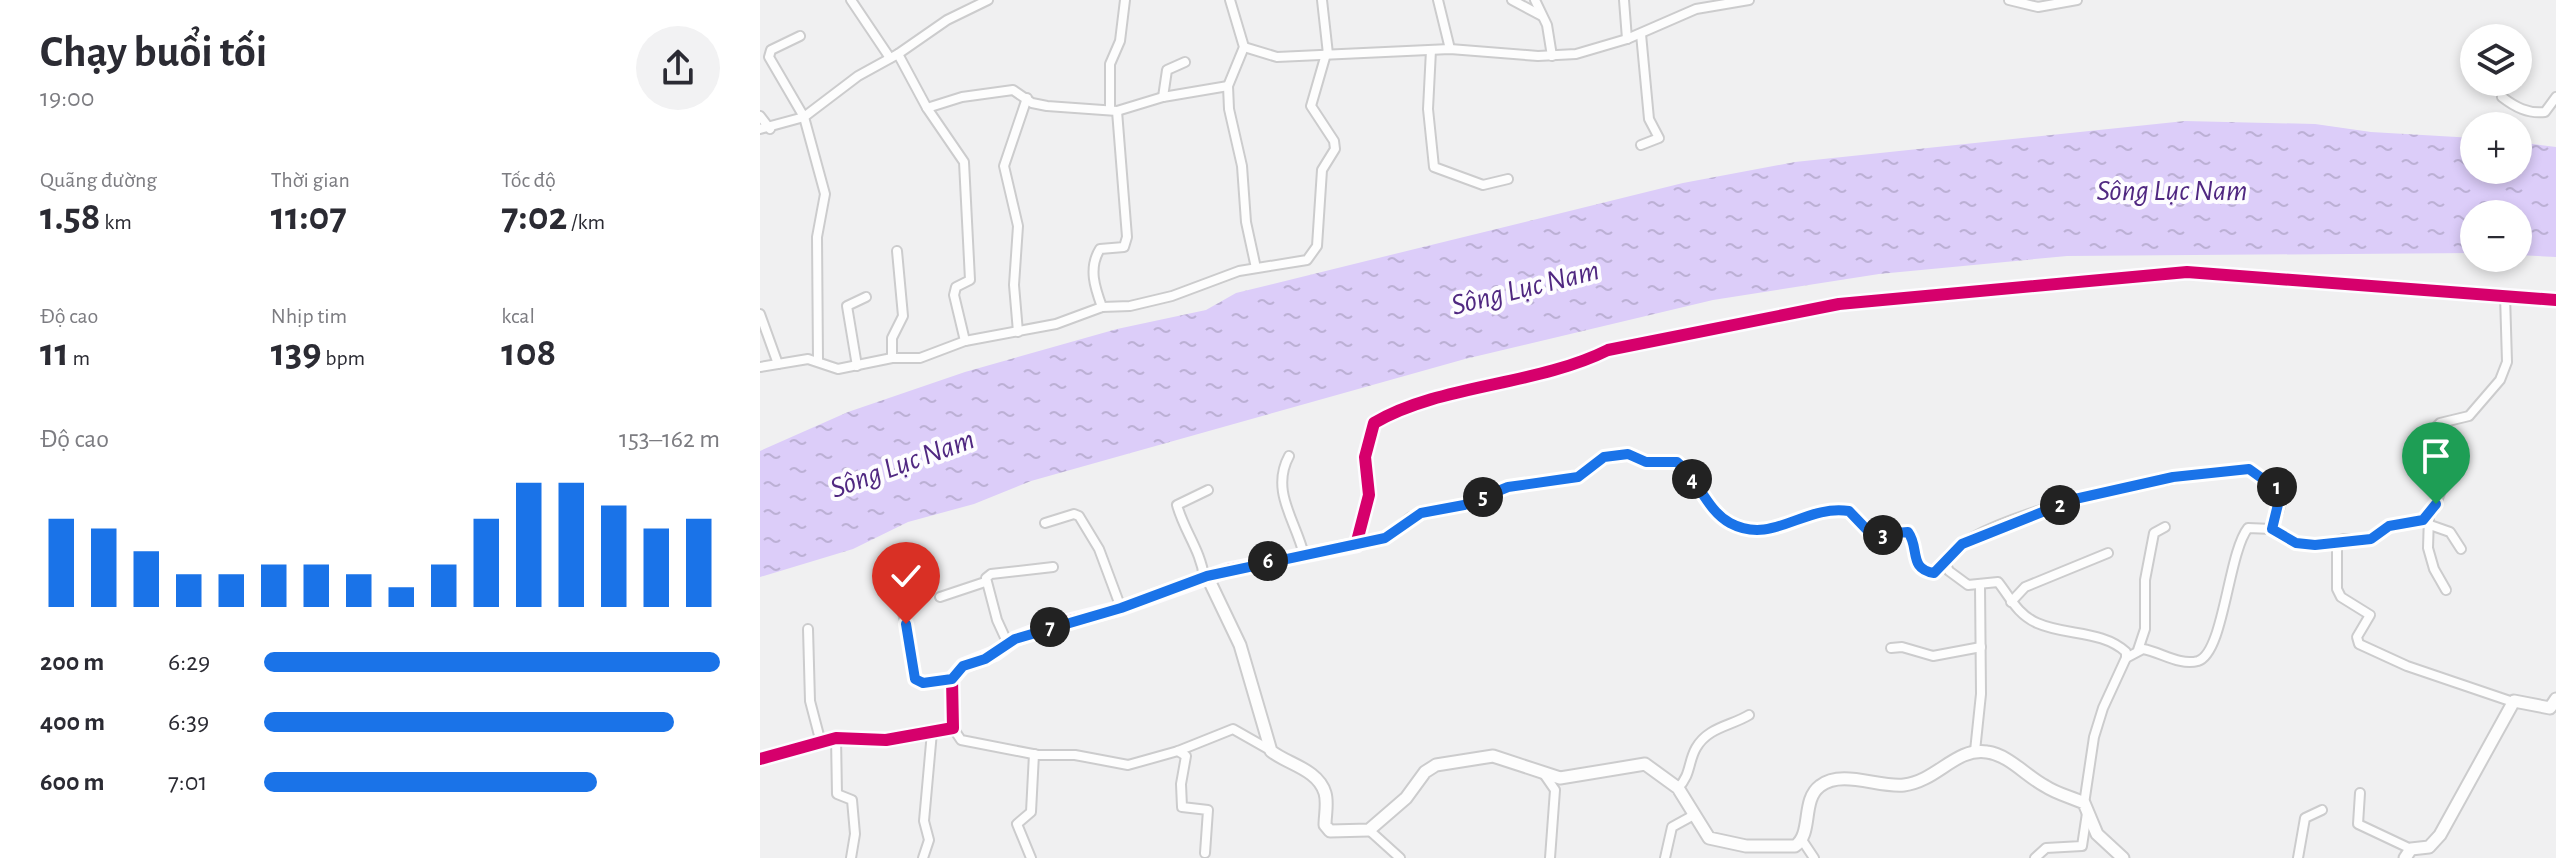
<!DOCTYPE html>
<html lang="vi">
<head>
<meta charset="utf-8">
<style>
	body { margin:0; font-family:"Alegreya Sans",sans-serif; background:#f2f2f3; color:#2b2b33; height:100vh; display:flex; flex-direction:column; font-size:30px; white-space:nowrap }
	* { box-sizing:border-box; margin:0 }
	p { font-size:26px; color:#7c7c81 }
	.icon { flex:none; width:44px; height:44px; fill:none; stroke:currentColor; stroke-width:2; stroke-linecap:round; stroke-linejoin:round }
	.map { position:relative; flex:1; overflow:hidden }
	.drawer { display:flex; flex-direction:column; background:#fff; width:760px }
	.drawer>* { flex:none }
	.tools { position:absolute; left:1700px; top:24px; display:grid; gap:16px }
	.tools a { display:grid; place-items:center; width:72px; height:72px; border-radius:50%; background:#fff; box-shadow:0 4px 12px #0003; font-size:40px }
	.pin { position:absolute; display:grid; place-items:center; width:68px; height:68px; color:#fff; margin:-82px -34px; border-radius:50% 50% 50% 0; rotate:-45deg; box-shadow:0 0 8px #0007 }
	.pin .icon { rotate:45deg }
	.km { position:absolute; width:40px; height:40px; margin:-20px; border-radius:50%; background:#222; color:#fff; font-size:22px; line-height:40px; text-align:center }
	.round { display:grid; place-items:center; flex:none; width:84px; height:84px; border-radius:42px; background:#f2f2f3 }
	.overview { display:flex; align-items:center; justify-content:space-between; height:136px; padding:0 40px }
	h1 { font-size:44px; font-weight:700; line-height:60px }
	.figures { display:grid; grid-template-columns:repeat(3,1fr); gap:12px; height:136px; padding:8px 40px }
	.figures div { display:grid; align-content:center }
	.figures b { font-size:40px; font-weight:700 }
	.figures small { font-size:22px; font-weight:400 }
	.figures p { font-size:22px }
	.chart { height:224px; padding:16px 40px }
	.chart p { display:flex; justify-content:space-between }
	.chart svg { width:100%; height:144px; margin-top:8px; stroke:#1a73e8; stroke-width:6 }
	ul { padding:0 40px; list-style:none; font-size:26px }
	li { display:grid; grid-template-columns:128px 96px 1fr; align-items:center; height:60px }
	li i { height:20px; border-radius:10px; background:#1a73e8 }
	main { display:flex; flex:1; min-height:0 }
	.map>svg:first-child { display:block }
	.water { fill:url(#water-ripples) }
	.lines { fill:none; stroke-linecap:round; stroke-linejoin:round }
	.street-casing { stroke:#cccccd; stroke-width:12 }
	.secondary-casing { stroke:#cccccd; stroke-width:15 }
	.street { stroke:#fdfdfd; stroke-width:8 }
	.secondary { stroke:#fdfdfd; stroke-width:11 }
	.cycleway-casing { stroke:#fdfcff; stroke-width:17 }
	.cycleway { stroke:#d6006c; stroke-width:12 }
	.route-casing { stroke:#fff; stroke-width:16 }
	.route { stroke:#1a73e8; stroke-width:10 }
	.labels { text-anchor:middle; stroke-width:8; stroke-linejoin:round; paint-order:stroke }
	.water-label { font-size:30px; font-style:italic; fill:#502881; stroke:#fdfcff }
</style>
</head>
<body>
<main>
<section class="drawer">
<div class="overview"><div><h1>Chạy buổi tối</h1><p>19:00</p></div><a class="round"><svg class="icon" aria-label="share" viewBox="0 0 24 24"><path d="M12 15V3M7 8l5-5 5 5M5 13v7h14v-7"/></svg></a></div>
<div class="figures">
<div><p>Quãng đường</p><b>1.58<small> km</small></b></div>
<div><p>Thời gian</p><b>11:07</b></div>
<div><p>Tốc độ</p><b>7:02<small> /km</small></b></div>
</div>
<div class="figures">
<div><p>Độ cao</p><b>11<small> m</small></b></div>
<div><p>Nhịp tim</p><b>139<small> bpm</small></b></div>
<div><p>kcal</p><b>108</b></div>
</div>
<div class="chart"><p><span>Độ cao</span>153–162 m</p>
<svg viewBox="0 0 160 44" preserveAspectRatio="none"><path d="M5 44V17M15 44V20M25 44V27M35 44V34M45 44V34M55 44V31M65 44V31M75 44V34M85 44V38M95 44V31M105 44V17M115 44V6M125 44V6M135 44V13M145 44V20M155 44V17"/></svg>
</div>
<ul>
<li><b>200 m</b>6:29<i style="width:100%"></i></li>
<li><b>400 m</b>6:39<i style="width:90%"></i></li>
<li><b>600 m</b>7:01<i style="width:73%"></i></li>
</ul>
</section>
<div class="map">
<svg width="1796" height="858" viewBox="0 0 1796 858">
	<defs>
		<pattern id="water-ripples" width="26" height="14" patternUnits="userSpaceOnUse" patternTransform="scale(2)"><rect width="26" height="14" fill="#dccdf9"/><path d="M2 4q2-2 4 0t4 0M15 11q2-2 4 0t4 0" fill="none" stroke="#bcb0d5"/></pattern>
	</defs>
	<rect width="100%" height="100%" fill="#f0f0f1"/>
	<!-- water -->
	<path class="water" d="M1425,121L1555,124L1611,132L1714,138V170H1758V142L1796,147V257L1758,255V214H1714V253L1307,256L1119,274L953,300L705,359L271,481L214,504L148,522L93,549L0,577V451L88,412L205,372L357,329L446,310L476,293L923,183L1035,162Z"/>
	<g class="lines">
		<defs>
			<g id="street">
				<path d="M91,0L130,58"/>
				<path d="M470,0L484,47L468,86L469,109L482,166L486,222L496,268"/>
				<path d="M562,0L568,54"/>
				<path d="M678,0L690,49"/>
				<path d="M752,0L782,16"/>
				<path d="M775,0L787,25L792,56"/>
				<path d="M864,0L867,39"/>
				<path d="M1249,0L1278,7L1317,0"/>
				<path d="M881,34L889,119L899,138L881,145"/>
				<path d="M40,36L11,50L9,57L44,117L65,194L57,237L58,360"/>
				<path d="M484,47L517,57L690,49L778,56L816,54L867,39L936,9L989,0"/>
				<path d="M671,50L668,109L674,167L723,185L748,179"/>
				<path d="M138,54L167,108L204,162L210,280L196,287L194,295L205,341"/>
				<path d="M403,97L407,70L425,62"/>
				<path d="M1742,97C1755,107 1768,114 1785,112L1796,97"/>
				<path d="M167,108L202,97L253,90L272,103L287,106L357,111L403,97L468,86"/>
				<path d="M350,110V64L360,41L365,0"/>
				<path d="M0,116L10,129"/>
				<path d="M0,129L44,117L98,76L138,54L187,20L228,0"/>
				<path d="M342,307C335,288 328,268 340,249L364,247L367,237L357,111"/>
				<path d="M0,314L18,364"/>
				<path d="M258,332L254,285L258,226L244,166L267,98"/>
				<path d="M132,358V338L143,316L137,251"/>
				<path d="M97,366L87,306L106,297"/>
				<path d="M0,367L48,359L78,369L132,358H160L205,341L296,324L342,307L370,306L412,296L479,271L547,260L557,246L562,170L575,149L574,141L551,106L566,54"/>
				<path d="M529,456C510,491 536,521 544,555"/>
				<path d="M1669,516L1668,548L1674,569L1686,590"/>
				<path d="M285,523L314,514L319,516L339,549L361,608"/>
				<path d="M1670,525L1690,532L1701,549"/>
				<path d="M1577,541V589L1581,597L1610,615L1597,637L1599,644L1647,666L1753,702"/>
				<path d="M596,545L625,538L651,517L704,505L748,487L818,477L844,457L868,454L886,462H917C938,478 946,510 970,523C1013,545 1044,504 1089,511L1112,535H1152C1155,553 1152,569 1174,573L1184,565"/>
				<path d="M131,571L146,624L155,679L163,683L192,679"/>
				<path d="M444,577C441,551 424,531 417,505L448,490"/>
				<path d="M180,597L225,582"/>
				<path d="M1251,602L1265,587L1348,553"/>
				<path d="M48,629L50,701L61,743"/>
				<path d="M248,644L237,620L226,578L231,574L293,567"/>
				<path d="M1131,648L1142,647L1173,656L1221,647"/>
				<path d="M1378,650L1385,629V580L1394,533L1405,527"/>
				<path d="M1366,658V652C1342,630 1306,636 1277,623C1257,614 1250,597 1238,582L1208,585L1189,571L1184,561C1213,515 1403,477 1459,473C1467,473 1474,468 1482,468C1492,469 1519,484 1521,494C1523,503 1515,520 1512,529"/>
				<path d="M193,728L201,740L278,755H315L368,765L418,751L473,729L510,750"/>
				<path d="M76,738L77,794L92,800L95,834L91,858"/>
				<path d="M418,751L426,756L421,784L422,807L448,810L445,853"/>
				<path d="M1215,751L1221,694L1220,585"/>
				<path d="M784,774L795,790L790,858"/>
				<path d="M918,788C931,775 928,762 936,748C948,727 971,726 989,715"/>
				<path d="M1600,793L1598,824L1651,849"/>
				<path d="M1324,804L1334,737L1343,708L1366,658L1383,649C1401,652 1419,666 1438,661C1464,653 1468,553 1488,528L1512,529L1536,543L1562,545L1584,539H1611L1629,526L1663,520L1673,511L1680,493V480L1672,450L1673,430L1680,423L1709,416L1740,380L1747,362L1745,295"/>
				<path d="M609,830L640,858"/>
				<path d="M1042,840L1054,858"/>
				<path d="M163,858L169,840L164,821L172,732"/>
				<path d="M271,858L257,824L271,812L274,754"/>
				<path d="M905,858L912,827L932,816"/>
				<path d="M1275,858L1286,848L1322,846L1327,813"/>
				<path d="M1538,858L1545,818L1562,810"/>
			</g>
			<g id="secondary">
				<path d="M447,576L480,645L511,751C527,764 558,769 565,793C568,803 565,815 565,825L570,831L609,830L646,798L665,772L676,765L733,756L800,778L885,764L918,788L949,838L986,846H1035C1053,834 1041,800 1060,786C1082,769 1119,788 1144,785C1177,781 1196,747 1227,752C1249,755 1266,776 1285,786C1297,794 1311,797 1324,803L1337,834L1363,858"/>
				<path d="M0,759L76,738L126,740L193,728L192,679L203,666L236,653L255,639L290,626L361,608L468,570L596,545L609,495L605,457L614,423C680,384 776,386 848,350L1079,304L1427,272L1796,300"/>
				<path d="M1645,858L1651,849L1669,847L1680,835L1754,701L1790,708L1796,699"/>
			</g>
		</defs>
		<!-- street casing -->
		<use href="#street" class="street-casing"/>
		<!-- secondary casing -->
		<use href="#secondary" class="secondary-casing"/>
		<!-- street -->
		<use href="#street" class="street"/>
		<!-- secondary -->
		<use href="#secondary" class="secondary"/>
		<defs>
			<path id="cycleway" d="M0,759L76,738L126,740L193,728L192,679L203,666L236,653L255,639L290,626L361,608L468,570L596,545L609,495L605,457L614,423C680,384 776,386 848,350L1079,304L1427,272L1796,300"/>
		</defs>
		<!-- cycleway casing -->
		<use href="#cycleway" class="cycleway-casing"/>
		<!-- cycleway -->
		<use href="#cycleway" class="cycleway"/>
	</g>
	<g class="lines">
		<defs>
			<path id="route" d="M146,624L155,679L163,683L192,679L203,666L225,659L255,639L361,608L447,576L625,538L661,513L704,505L748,487L818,477L844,457L868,454L886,462H917C938,478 946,510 970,523C1013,546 1044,504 1089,511L1112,535L1148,532C1160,548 1148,569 1174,573L1202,544L1315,499L1413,477L1489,469L1521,492L1512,529L1536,543L1555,545L1611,539L1629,526L1663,520L1676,504"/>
		</defs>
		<!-- route casing -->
		<use href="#route" class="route-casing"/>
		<!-- route -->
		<use href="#route" class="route"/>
	</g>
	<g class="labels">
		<!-- water labels -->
		<g class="water-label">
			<text x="1412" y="200">Sông Lục Nam</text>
			<text transform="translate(765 287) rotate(-14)" y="10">Sông Lục Nam</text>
			<text transform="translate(142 463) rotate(-20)" y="10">Sông Lục Nam</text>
		</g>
	</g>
</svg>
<div class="tools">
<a><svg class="icon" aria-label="layers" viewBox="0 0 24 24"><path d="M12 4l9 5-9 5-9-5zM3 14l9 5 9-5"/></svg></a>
<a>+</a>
<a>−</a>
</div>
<div class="pin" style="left:1676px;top:504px;background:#1e9e55"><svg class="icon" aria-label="arrive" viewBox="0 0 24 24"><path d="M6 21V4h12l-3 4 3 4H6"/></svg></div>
<div class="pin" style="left:146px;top:624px;background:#d93025"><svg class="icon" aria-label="check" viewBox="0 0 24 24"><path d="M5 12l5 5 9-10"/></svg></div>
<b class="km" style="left:1517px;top:487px">1</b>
<b class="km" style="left:1300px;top:505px">2</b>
<b class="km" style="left:1123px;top:535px">3</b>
<b class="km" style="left:932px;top:479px">4</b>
<b class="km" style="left:723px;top:497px">5</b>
<b class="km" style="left:508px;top:561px">6</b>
<b class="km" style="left:290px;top:627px">7</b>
</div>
</main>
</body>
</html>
